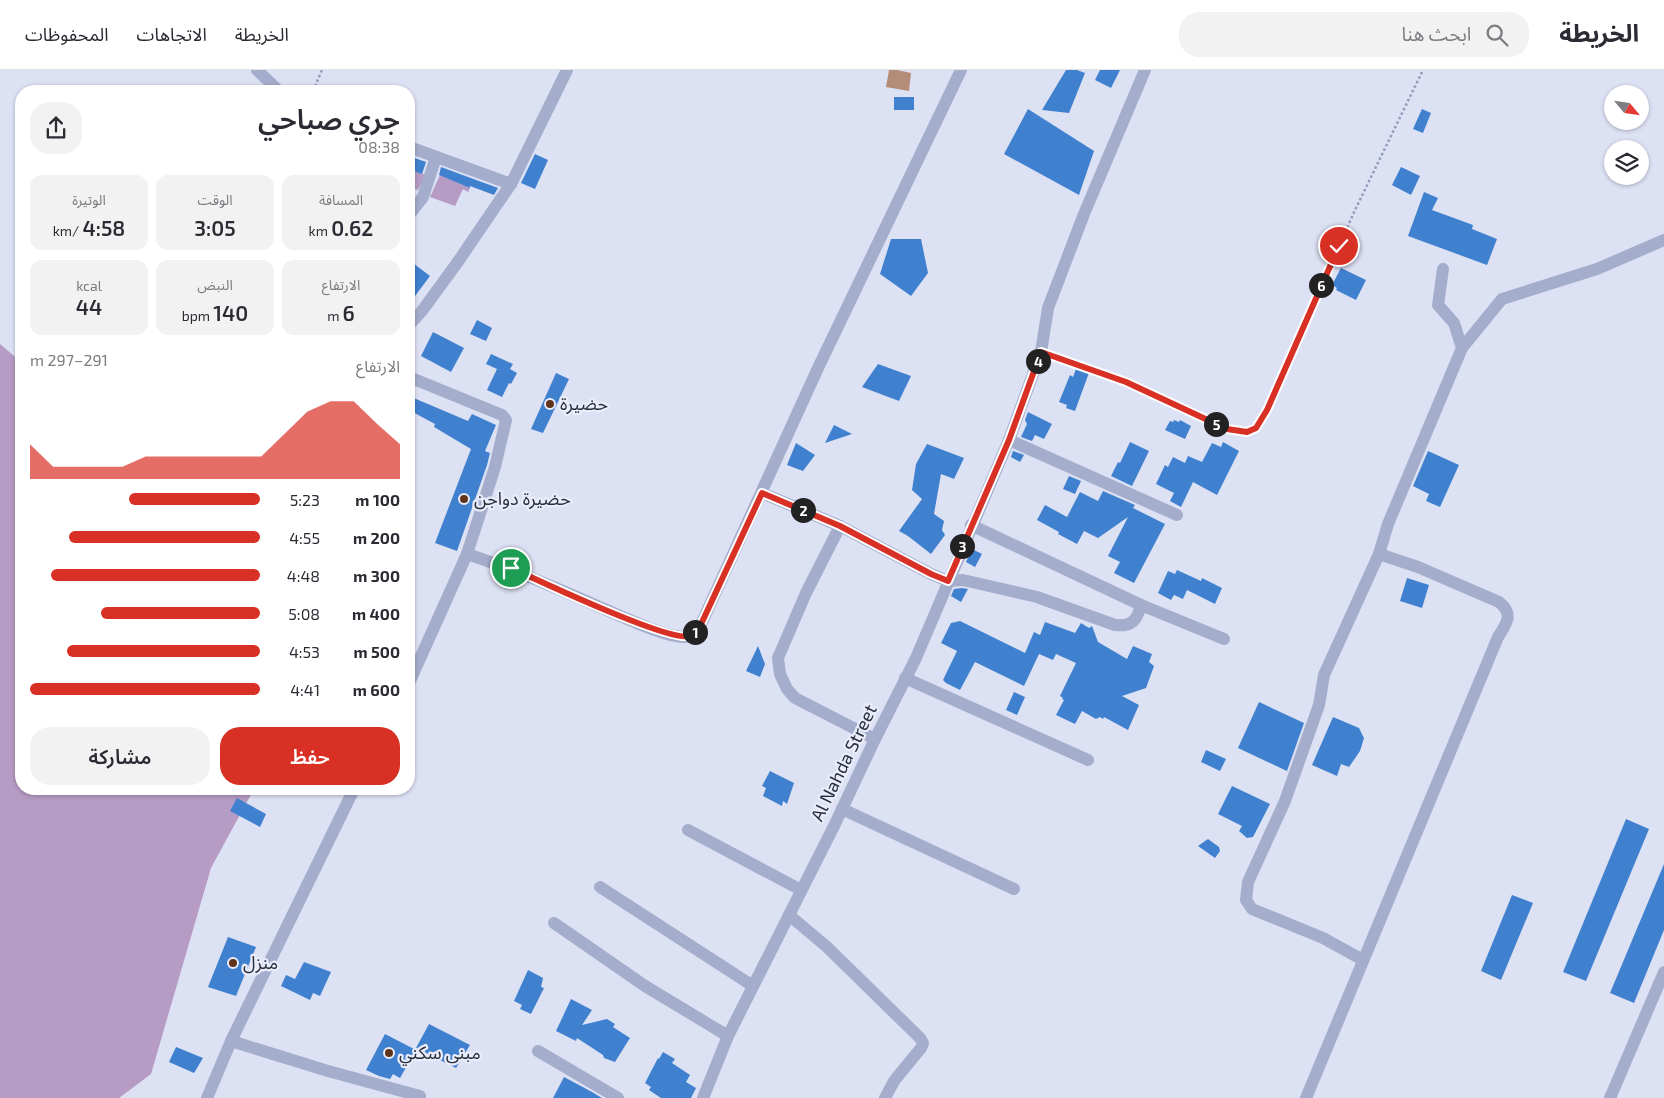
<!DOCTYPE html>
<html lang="ar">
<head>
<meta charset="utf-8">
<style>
	body { margin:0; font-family:"Exo 2","Noto Sans Arabic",sans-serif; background:#f2f2f3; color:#2b2b33; direction:rtl; height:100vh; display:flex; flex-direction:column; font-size:19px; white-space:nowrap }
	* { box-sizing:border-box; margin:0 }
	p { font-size:16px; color:#7c7c81 }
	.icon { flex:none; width:28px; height:28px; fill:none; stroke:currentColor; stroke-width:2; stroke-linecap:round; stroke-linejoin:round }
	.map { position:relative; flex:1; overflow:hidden; direction:ltr }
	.side { position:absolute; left:15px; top:15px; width:400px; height:710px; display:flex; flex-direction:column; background:#fff; border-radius:20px; box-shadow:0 1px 4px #0004; direction:rtl }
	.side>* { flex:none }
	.needle { width:32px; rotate:119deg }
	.buttons { position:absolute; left:1604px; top:15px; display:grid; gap:10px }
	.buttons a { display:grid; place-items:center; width:45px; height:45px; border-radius:50%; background:#fff; box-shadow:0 1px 4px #0004; font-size:25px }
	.pin { position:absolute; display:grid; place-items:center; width:42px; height:42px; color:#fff; margin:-21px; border:2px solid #fff; border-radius:50%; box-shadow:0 1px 5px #0007 }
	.km { position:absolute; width:25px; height:25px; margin:-12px; border-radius:50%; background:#222; color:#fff; font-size:14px; line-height:25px; text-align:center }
	.round { display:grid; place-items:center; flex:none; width:52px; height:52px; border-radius:20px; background:#f2f2f3 }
	.summary { display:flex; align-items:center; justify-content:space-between; height:85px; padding:0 15px }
	h1 { font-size:28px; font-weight:600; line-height:38px }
	.stats { display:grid; grid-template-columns:repeat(3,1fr); gap:8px; height:85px; padding:5px 15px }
	.stats div { display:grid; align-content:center; border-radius:12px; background:#f2f2f3; text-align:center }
	.stats b { font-size:21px; font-weight:600 }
	.stats small { font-size:14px; font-weight:400 }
	.stats p { font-size:14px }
	.chart { height:140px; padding:10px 15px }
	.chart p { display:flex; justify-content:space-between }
	.chart svg { width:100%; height:90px; margin-top:5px; fill:#d93025; opacity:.7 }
	.button { display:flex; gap:10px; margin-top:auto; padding:10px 15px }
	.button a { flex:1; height:58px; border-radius:20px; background:#d93025; color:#fff; font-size:20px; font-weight:600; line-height:58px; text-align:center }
	.button a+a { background:#f2f2f3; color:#2b2b33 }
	ul { padding:0 15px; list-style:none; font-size:16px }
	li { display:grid; grid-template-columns:80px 60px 1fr; align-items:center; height:38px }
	li i { height:12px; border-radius:6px; background:#d93025 }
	header { display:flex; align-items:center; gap:30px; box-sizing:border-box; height:70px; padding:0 25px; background:#fff; border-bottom:1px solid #e1e1e2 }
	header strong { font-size:24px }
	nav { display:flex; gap:28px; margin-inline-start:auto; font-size:18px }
	.search { width:350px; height:45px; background:#f2f2f3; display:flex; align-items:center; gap:12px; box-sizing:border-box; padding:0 18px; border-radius:20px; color:#7c7c81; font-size:19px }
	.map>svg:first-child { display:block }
	.green { fill:#b69bc5 }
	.water { fill:#b48d79 }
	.building { fill:#4081cf }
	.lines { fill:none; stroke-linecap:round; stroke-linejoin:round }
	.path { stroke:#919cba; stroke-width:2.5; stroke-dasharray:2.5 2.5; stroke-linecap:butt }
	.minor { stroke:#a4adcb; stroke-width:12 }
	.route-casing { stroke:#fff; stroke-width:10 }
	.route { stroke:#d93025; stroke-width:6 }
	.poi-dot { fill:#5f331a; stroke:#eaecfb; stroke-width:2 }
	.labels { text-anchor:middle; stroke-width:4.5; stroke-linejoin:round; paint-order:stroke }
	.poi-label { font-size:18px; fill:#282f3a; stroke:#eaecfb; text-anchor:start }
	.street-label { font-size:18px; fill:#282f3a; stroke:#eaecfb }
</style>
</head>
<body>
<header>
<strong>الخريطة</strong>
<div class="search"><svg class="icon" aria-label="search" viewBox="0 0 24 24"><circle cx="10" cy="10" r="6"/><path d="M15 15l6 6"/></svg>ابحث هنا</div>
<nav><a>الخريطة</a><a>الاتجاهات</a><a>المحفوظات</a></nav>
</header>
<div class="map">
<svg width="1664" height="1028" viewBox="0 0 1664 1028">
	<rect width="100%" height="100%" fill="#dde1f4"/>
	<!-- green -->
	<g class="green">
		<path d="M409,99L426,105L418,120L409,117Z"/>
		<path d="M440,105L470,118L468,122L463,119L455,136L430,127Z"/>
		<path d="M0,274L21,292V719H254L211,798L151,1004L119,1028H0Z"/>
	</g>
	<!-- water -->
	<path class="water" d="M889,0H897L911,3L909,21L886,17Z"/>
	<!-- building -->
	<g class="building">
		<path d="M1066,0H1077L1085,3L1069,43L1042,40Z"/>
		<path d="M1100,0H1120L1111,18L1095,10Z"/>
		<rect x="894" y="27" width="20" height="13"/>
		<path d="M1028,39L1094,81L1079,125L1004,84Z"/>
		<path d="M1422,39L1431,43L1423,63L1413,59Z"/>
		<path d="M535,84L548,90L535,119L521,113Z"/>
		<path d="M409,86L426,92L422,104L409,99Z"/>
		<path d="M441,97L498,118L494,125L470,116V118L439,105Z"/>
		<path d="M1401,97L1420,106L1411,125L1392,115Z"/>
		<path d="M1424,122L1438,128L1432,140L1473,155L1472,159L1497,169L1487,195L1408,166Z"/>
		<path d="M891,169H921L928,203L911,226L880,204Z"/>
		<path d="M409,190L430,206L409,234Z"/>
		<path d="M1341,198L1366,210L1356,230L1336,220L1337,218L1332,215Z"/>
		<path d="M477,250L492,258L486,271L470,264Z"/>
		<path d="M433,262L464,278L451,302L421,286Z"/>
		<path d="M491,284L513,294L510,299L517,303L511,314L509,313L502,327L487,320L497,299L486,294Z"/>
		<path d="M878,294L911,306L899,331L862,317Z"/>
		<path d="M1077,296L1090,300L1075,341L1066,338L1067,335L1059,332L1070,305L1073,307Z"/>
		<path d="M556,303L569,309L543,363L531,359Z"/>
		<path d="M409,326L468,351L472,344L496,355L485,381L490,383L487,395L457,481L435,473L471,379L434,357L435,354L409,340Z"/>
		<path d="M1028,342L1052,354L1044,369L1035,365L1032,371L1021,367L1027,354L1025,350Z"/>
		<path d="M1174,350L1179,352L1180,350L1191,356L1185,369L1165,360L1170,351L1173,352Z"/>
		<path d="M834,355L852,364L825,373Z"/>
		<path d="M1130,372L1149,381L1132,416L1111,406L1118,392L1120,393Z"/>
		<path d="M1223,372L1239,381L1217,425L1193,412L1181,437L1170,431L1174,423L1156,414L1165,395L1168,397L1173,387L1185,393L1188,386L1202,392L1212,373L1221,377Z"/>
		<path d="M796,373L815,385L803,401L787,395Z"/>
		<path d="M927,374L964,388L954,409L941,404L934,444L944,451L942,460L945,465L931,484L908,466L899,461L922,429L912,420L916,394Z"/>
		<path d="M1013,381L1024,385L1020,392L1011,387Z"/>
		<path d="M1428,381L1459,395L1440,437L1426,431L1429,424L1413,416Z"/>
		<path d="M1069,406L1081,411L1075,424L1063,419Z"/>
		<path d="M1103,421L1135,435L1133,438L1165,454L1134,513L1114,503L1120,492L1108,486L1128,447L1098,468L1084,461L1077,474L1058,464L1059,462L1037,450L1045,435L1067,447L1080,422L1098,431Z"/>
		<path d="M972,479L982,484L975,497L966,492Z"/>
		<path d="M1177,500L1201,511L1202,508L1222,518L1215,534L1187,520L1183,529L1174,525L1171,530L1158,523L1168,501L1175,504Z"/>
		<path d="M1407,508L1429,515L1422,538L1400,531Z"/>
		<path d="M962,518L968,519L961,532L951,526L954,519Z"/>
		<path d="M960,551L1025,583L1034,562L1040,565L1045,552L1075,563L1081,553L1089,558L1092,556L1098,572L1127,589L1133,576L1152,584L1149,592L1154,596L1146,618L1122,626L1139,635L1128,660L1104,647L1103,649L1100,647L1096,649L1082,641L1075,654L1056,645L1064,630L1062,629L1063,628L1060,626L1076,593L1056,584L1053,590L1039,584L1024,616L975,592L960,620L946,613L943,610L957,581L941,573L951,553Z"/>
		<path d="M758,576L765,594L760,607L746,601Z"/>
		<path d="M1014,622L1025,627L1017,645L1006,640Z"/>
		<path d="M1259,632L1304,653L1287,701L1238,678Z"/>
		<path d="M1333,647L1359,658L1364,668L1360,681L1349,697L1341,694L1337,706L1312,695Z"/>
		<path d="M1206,680L1226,689L1220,701L1201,692Z"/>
		<path d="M770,701L794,713L787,734L783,731L782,736L763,726L766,718L762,716Z"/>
		<path d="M1232,716L1270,734L1253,767L1247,768L1239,761L1242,756L1218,744Z"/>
		<path d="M237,728L266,744L260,757L230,741Z"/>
		<path d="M1626,749L1649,759L1586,911L1563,902Z"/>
		<path d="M1208,769L1219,777L1220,781L1215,788L1198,776Z"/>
		<path d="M1664,794V860L1634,933L1610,923Z"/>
		<path d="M1512,825L1533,833L1501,910L1481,901Z"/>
		<path d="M228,867L256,877L236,926L208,917Z"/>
		<path d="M304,892L331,902L320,926L313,923L310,930L281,916L286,905L295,909Z"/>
		<path d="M528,900L543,908L541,917L544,918L531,944L520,939L522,935L514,931Z"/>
		<path d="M571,929L592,940L582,955L607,949L615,954L613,957L630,968L615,992L604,988L603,985L577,968L576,971L556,961Z"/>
		<path d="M429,954L470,975L456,998L416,978Z"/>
		<path d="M385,964L416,980L400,1008L393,1004L390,1009L379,1006L366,1000Z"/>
		<path d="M176,977L203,988L194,1003L169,992Z"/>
		<path d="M663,982L675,989L672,993L690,1005L686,1012L696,1018L691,1028H661L649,1020L651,1017L645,1013L658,988L659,989Z"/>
		<path d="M564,1007L592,1022L602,1028H553Z"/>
	</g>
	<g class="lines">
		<!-- path -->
		<g class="path">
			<path d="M313,21L322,0"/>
			<path d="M1052,285L1127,313L1227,359L1247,362L1255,357L1267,340L1355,140L1423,0"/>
		</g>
		<!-- minor -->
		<g class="minor">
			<path d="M257,0L279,21"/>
			<path d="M409,77L511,114"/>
			<path d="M409,145L423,127L436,87"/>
			<path d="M409,255L422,241L457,193L511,114L567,0"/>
			<path d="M1462,278L1502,229L1597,199L1664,170"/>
			<path d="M409,307L502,345L506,350L495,397L467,484"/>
			<path d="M1009,370L1177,445"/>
			<path d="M762,423L840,456L931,504L948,511L963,510L1037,527L1115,555C1131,557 1137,551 1141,535L971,455"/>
			<path d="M840,456L806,523L778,588L780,604L787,619L795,628L875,669"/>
			<path d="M1141,535L1224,569"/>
			<path d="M905,608L1088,690"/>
			<path d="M409,613L467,484C513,499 557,518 602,538C621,546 666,568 685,567C695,566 699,558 703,550L818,298L961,0"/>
			<path d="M842,739L1014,819"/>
			<path d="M688,760L801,820"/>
			<path d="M600,817L753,916"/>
			<path d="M789,845L827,877L920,968L923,973L921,978L894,1011L885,1028"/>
			<path d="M554,853L645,916L728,966"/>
			<path d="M1363,890L1323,868L1252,839L1246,830L1248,812L1285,731L1319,635L1324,605L1379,484L1388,454L1462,278L1454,253L1438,235L1443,199"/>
			<path d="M231,971L328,1001L420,1026"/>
			<path d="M538,981L618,1028"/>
			<path d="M207,1028L231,971L354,719"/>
			<path d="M703,1028L728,966L835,754L875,669L916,588L1009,370L1041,282L1048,238L1084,144L1145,0"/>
			<path d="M1306,1028L1498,567C1507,553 1514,544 1499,532L1418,497L1379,484"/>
			<path d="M1610,1028L1664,902"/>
		</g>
	</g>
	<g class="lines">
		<defs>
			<path id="route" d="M511,498C537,510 669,572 688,566C696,564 700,556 703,550L762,423L840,456L931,504L948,511L1009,370L1041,282L1126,312L1227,359L1247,362L1256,358L1267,340L1339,176"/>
		</defs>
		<!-- route casing -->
		<use href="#route" class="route-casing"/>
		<!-- route -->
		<use href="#route" class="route"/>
	</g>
	<!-- markers -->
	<g class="poi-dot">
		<circle cx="550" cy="334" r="5"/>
		<circle cx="464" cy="429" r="5"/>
		<circle cx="233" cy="893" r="5"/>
		<circle cx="389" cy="983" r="5"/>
	</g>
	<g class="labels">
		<!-- poi labels -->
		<g class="poi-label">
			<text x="560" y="340">حضيرة</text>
			<text x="474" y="435">حضيرة دواجن</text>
			<text x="243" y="899">منزل</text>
			<text x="399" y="989">مبنى سكني</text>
		</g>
		<!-- street labels -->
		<g class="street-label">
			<text transform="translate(844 693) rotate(-64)" y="6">Al Nahda Street</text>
		</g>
	</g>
</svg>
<div class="buttons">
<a><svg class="needle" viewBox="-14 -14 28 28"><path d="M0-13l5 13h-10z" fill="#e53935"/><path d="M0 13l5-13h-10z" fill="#7c7c81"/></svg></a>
<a><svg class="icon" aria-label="layers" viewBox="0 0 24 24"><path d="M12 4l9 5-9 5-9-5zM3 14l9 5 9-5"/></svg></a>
</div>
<div class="pin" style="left:511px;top:498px;background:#1e9e55"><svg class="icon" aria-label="arrive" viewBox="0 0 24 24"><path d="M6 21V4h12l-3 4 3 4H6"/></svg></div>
<div class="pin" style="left:1339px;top:176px;background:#d93025"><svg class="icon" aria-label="check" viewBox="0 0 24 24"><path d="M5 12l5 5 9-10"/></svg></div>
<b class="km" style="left:695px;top:562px">1</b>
<b class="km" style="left:803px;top:440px">2</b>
<b class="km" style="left:962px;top:476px">3</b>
<b class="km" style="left:1038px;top:291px">4</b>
<b class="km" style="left:1216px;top:354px">5</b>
<b class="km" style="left:1321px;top:215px">6</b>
<section class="side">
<div class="summary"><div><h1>جري صباحي</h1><p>08:38</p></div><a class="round"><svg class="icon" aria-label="share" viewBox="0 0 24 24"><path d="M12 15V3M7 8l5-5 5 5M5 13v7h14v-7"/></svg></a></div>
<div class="stats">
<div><p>المسافة</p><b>0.62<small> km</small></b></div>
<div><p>الوقت</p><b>3:05</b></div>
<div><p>الوتيرة</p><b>4:58<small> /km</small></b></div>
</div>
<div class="stats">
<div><p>الارتفاع</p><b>6<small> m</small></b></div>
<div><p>النبض</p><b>140<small> bpm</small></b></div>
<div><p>kcal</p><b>44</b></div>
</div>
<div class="chart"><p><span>الارتفاع</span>291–297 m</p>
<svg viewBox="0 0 160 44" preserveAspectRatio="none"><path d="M0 44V27L10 38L20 38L30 38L40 38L50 33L60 33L70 33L80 33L90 33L100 33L110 22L120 11L130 6L140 6L150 17L160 27V44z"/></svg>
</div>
<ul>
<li><b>100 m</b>5:23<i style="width:57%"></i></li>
<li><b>200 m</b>4:55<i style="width:83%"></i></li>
<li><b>300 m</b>4:48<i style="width:91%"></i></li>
<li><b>400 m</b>5:08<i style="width:69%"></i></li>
<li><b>500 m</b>4:53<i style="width:84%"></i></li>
<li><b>600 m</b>4:41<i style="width:100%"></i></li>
</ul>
<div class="button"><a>حفظ</a><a>مشاركة</a></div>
</section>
</div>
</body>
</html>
